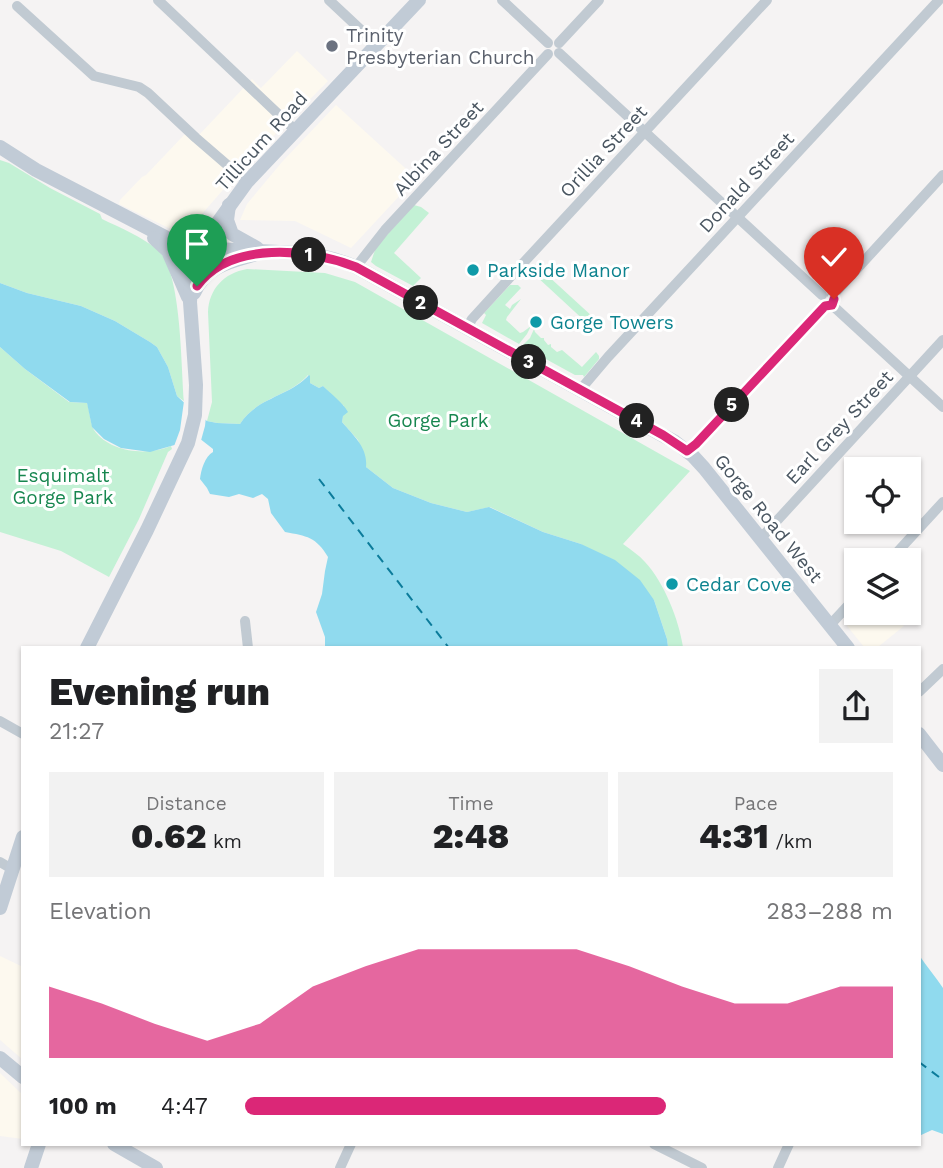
<!DOCTYPE html>
<html lang="en">
<head>
<meta charset="utf-8">
<style>
	body { margin:0; font-family:"Work Sans",sans-serif; background:#f2f2f2; color:#202124; height:100vh; display:flex; flex-direction:column; font-size:26px; white-space:nowrap }
	* { box-sizing:border-box; margin:0 }
	p { font-size:23px; color:#757577 }
	.icon { flex:none; width:38px; height:38px; fill:none; stroke:currentColor; stroke-width:2; stroke-linecap:round; stroke-linejoin:round }
	.map { position:relative; flex:1; overflow:hidden }
	.details { position:absolute; left:21px; top:646px; width:900px; height:500px; display:flex; flex-direction:column; background:#fff; border-radius:0px; box-shadow:0 2px 5px #0004 }
	.details>* { flex:none }
	.buttons { position:absolute; left:844px; top:457px; display:grid; gap:14px }
	.buttons a { display:grid; place-items:center; width:77px; height:77px; border-radius:0px; background:#fff; box-shadow:0 2px 5px #0004; font-size:35px }
	.pin { position:absolute; display:grid; place-items:center; width:60px; height:60px; color:#fff; margin:-72px -30px; border-radius:50% 50% 50% 0; rotate:-45deg; box-shadow:0 0 7px #0007 }
	.pin .icon { rotate:45deg }
	.km { position:absolute; width:35px; height:35px; margin:-18px; border-radius:50%; background:#222; color:#fff; font-size:19px; line-height:35px; text-align:center }
	.round { display:grid; place-items:center; flex:none; width:74px; height:74px; border-radius:0px; background:#f2f2f2 }
	.head { display:flex; align-items:center; justify-content:space-between; height:119px; padding:0 28px }
	h1 { font-size:38px; font-weight:800; line-height:52px }
	.metrics { display:grid; grid-template-columns:repeat(3,1fr); gap:10px; height:119px; padding:7px 28px }
	.metrics div { display:grid; align-content:center; border-radius:0px; background:#f2f2f2; text-align:center }
	.metrics b { font-size:35px; font-weight:800 }
	.metrics small { font-size:19px; font-weight:400 }
	.metrics p { font-size:19px }
	.chart { height:196px; padding:14px 28px }
	.chart p { display:flex; justify-content:space-between }
	.chart svg { width:100%; height:126px; margin-top:7px; fill:#db2777; opacity:.7 }
	ul { padding:0 28px; list-style:none; font-size:23px }
	li { display:grid; grid-template-columns:112px 84px 1fr; align-items:center; height:52px }
	li i { height:18px; border-radius:9px; background:#db2777 }
	.map>svg:first-child { display:block }
	.commercial { fill:#fdf9ef }
	.green { fill:#c3f1d5 }
	.water { fill:#90daee }
	.pier { fill:#f5f3f3 }
	.lines { fill:none; stroke-linecap:round; stroke-linejoin:round }
	.ferry { stroke:#0c7c9b; stroke-width:2; stroke-dasharray:9 7; stroke-linecap:butt }
	.street { stroke:#c1cad2; stroke-width:10 }
	.secondary { stroke:#c1cbd6; stroke-width:14 }
	.route-casing { stroke:#fff; stroke-width:14 }
	.route { stroke:#db2777; stroke-width:9 }
	.worship-dot { fill:#6b7280; stroke:#fff; stroke-width:2.5 }
	.culture-dot { fill:#0f9aa8; stroke:#fff; stroke-width:2.5 }
	.labels { text-anchor:middle; stroke-width:6; stroke-linejoin:round; paint-order:stroke }
	.worship-label { font-size:19px; fill:#5b616d; stroke:#fff; text-anchor:start }
	.street-label { font-size:19px; fill:#4a5661; stroke:#fff }
	.culture-label { font-size:19px; fill:#0d838f; stroke:#fff; text-anchor:start }
	.park-label { font-size:19px; fill:#17864f; stroke:#fff }
</style>
</head>
<body>
<div class="map">
<svg width="943" height="1168" viewBox="0 0 943 1168">
	<rect width="100%" height="100%" fill="#f5f3f3"/>
	<!-- commercial -->
	<g class="commercial">
		<path d="M297,51L328,81L243,167L194,223L175,231L119,204L120,200L142,177L146,175L184,135L193,129L199,135L252,79L261,88Z"/>
		<path d="M336,105L416,178L351,248L295,221L240,220L247,204L282,162Z"/>
		<path d="M860,612L888,613L904,626L878,647H864L847,626Z"/>
		<path d="M0,956L23,967V1060L0,1040Z"/>
		<path d="M0,1073L23,1095V1139L0,1136Z"/>
	</g>
	<!-- green -->
	<g class="green">
		<path d="M0,160L9,163L50,188L100,214L102,219C121,228 142,237 158,250C182,271 181,369 184,401L177,396L168,367L157,347L150,342L115,321L81,306L27,293L0,283Z"/>
		<path d="M414,205L421,207L429,213L394,253L421,278L413,286L376,266L371,262L376,247Z"/>
		<path d="M535,264L594,318L588,324L535,275L527,280L525,275Z"/>
		<path d="M247,269L325,273L355,282L690,471L623,544C631,550 639,555 645,562C664,582 679,620 683,647H668L667,639L654,600L581,544L543,532L490,507L467,512L431,503L393,488L366,467L358,440L342,422L344,406L336,400L323,386L319,388L310,383V377L308,375C289,397 257,397 240,424L217,423L207,421L212,402L208,312C209,289 224,273 247,269Z"/>
		<path d="M510,285H518L521,288L505,305L510,309L512,305L521,299L507,317L506,320L520,333L523,332L531,326L527,334L519,344L482,323L486,315L484,313Z"/>
		<path d="M534,329L535,332L541,338H544V340L548,345L551,344V347L557,352L562,350L582,367L596,352L599,356V359L584,377L583,375H575L522,346L530,338Z"/>
		<path d="M0,347L25,369L69,402L87,403C90,412 90,423 94,430C110,453 148,456 171,446L172,449L168,452L139,519L109,577L61,551L0,532Z"/>
	</g>
	<!-- water -->
	<g class="water">
		<path d="M0,283L27,293L81,306L115,321L150,342L157,347L168,367L177,396L190,408L207,421L217,423L240,424C257,397 289,397 309,375L310,376V383L319,388L323,386C331,394 342,402 348,412L343,416L342,422C354,436 368,448 366,467L393,488L431,503L467,512L489,507L543,532L581,544L615,560L640,580L654,600L667,639L668,647H325V637L316,612L322,594L325,571L328,557C316,537 307,536 285,532L271,513L268,499L262,494L253,498L239,494L229,497L210,494L207,488L200,479C201,470 205,456 213,452V449L199,438L150,452L121,448L104,439L92,427L87,403L70,402L25,369L0,347Z"/>
		<path d="M919,955C927,967 935,976 943,988V1134L932,1130L919,1136Z"/>
	</g>
	<!-- pier -->
	<path class="pier" d="M184,401H189L206,416L205,426L200,444L198,442L173,449L180,430Z"/>
	<g class="lines">
		<!-- ferry -->
		<g class="ferry">
			<path d="M319,479L449,648"/>
			<path d="M919,1062L943,1080"/>
		</g>
		<!-- street -->
		<g class="street">
			<path d="M158,0L295,130"/>
			<path d="M329,0L377,45"/>
			<path d="M502,0L548,43"/>
			<path d="M17,6L94,76L139,87L148,93L196,138L247,182"/>
			<path d="M559,43L599,0"/>
			<path d="M559,53L822,295"/>
			<path d="M356,267L385,230L548,54"/>
			<path d="M832,296L943,175"/>
			<path d="M832,305L943,407"/>
			<path d="M467,328L472,319L513,274L767,0"/>
			<path d="M580,390L608,357L939,0"/>
			<path d="M687,451L696,444L825,306"/>
			<path d="M761,538L943,340"/>
			<path d="M890,560L943,502"/>
			<path d="M245,621L248,648"/>
			<path d="M830,625L856,597"/>
			<path d="M919,692L943,669"/>
			<path d="M0,721L23,734"/>
			<path d="M0,862L12,869"/>
			<path d="M654,1144L702,1168"/>
			<path d="M340,1168L351,1144"/>
			<path d="M778,1168L789,1144"/>
		</g>
		<!-- secondary -->
		<g class="secondary">
			<path d="M0,147L36,170L167,238C217,257 273,246 325,257C335,259 346,263 356,267L675,442L693,456L704,468L848,648"/>
			<path d="M229,205L227,220L232,234L257,248"/>
			<path d="M154,238L168,251L188,297"/>
			<path d="M194,293C205,267 228,262 253,255"/>
			<path d="M87,648L147,530L188,443L195,415L196,385L190,302L191,287L194,272L208,236L247,182L419,0"/>
			<path d="M919,734L943,765"/>
			<path d="M0,908L23,837"/>
			<path d="M0,1058L23,1077"/>
			<path d="M114,1144L156,1168"/>
			<path d="M31,1168L39,1144"/>
		</g>
	</g>
	<g class="lines">
		<defs>
			<path id="route" d="M197,286C231,240 309,249 356,267L663,435L687,451L696,444L825,306L832,305L834,299"/>
		</defs>
		<!-- route casing -->
		<use href="#route" class="route-casing"/>
		<!-- route -->
		<use href="#route" class="route"/>
	</g>
	<!-- markers -->
	<circle class="worship-dot" cx="332" cy="46" r="7"/>
	<g class="culture-dot">
		<circle cx="473" cy="270" r="7"/>
		<circle cx="536" cy="322" r="7"/>
		<circle cx="672" cy="584" r="7"/>
	</g>
	<g class="labels">
		<!-- worship labels -->
		<g class="worship-label">
			<text x="346" y="42">Trinity<tspan x="346" dy="22">Presbyterian Church</tspan></text>
		</g>
		<!-- street labels -->
		<g class="street-label">
			<text transform="translate(261 141) rotate(-48)" y="7">Tillicum Road</text>
			<text transform="translate(438 148) rotate(-47)" y="7">Albina Street</text>
			<text transform="translate(603 151) rotate(-47)" y="7">Orillia Street</text>
			<text transform="translate(746 182) rotate(-47)" y="7">Donald Street</text>
			<text transform="translate(839 427) rotate(-47)" y="7">Earl Grey Street</text>
			<text transform="translate(769 518) rotate(51)" y="7">Gorge Road West</text>
		</g>
		<!-- culture labels -->
		<g class="culture-label">
			<text x="487" y="277">Parkside Manor</text>
			<text x="550" y="329">Gorge Towers</text>
			<text x="686" y="591">Cedar Cove</text>
		</g>
		<!-- park labels -->
		<g class="park-label">
			<text x="438" y="427">Gorge Park</text>
			<text x="63" y="482">Esquimalt<tspan x="63" dy="22">Gorge Park</tspan></text>
		</g>
	</g>
</svg>
<div class="buttons">
<a><svg class="icon" aria-label="locate" viewBox="0 0 24 24"><circle cx="12" cy="12" r="6"/><path d="M12 2v4M12 18v4M2 12h4M18 12h4"/></svg></a>
<a><svg class="icon" aria-label="layers" viewBox="0 0 24 24"><path d="M12 4l9 5-9 5-9-5zM3 14l9 5 9-5"/></svg></a>
</div>
<div class="pin" style="left:197px;top:286px;background:#1e9e55"><svg class="icon" aria-label="arrive" viewBox="0 0 24 24"><path d="M6 21V4h12l-3 4 3 4H6"/></svg></div>
<div class="pin" style="left:834px;top:299px;background:#d93025"><svg class="icon" aria-label="check" viewBox="0 0 24 24"><path d="M5 12l5 5 9-10"/></svg></div>
<b class="km" style="left:309px;top:255px">1</b>
<b class="km" style="left:421px;top:303px">2</b>
<b class="km" style="left:529px;top:362px">3</b>
<b class="km" style="left:637px;top:421px">4</b>
<b class="km" style="left:732px;top:405px">5</b>
<section class="details">
<div class="head"><div><h1>Evening run</h1><p>21:27</p></div><a class="round"><svg class="icon" aria-label="share" viewBox="0 0 24 24"><path d="M12 15V3M7 8l5-5 5 5M5 13v7h14v-7"/></svg></a></div>
<div class="metrics">
<div><p>Distance</p><b>0.62<small> km</small></b></div>
<div><p>Time</p><b>2:48</b></div>
<div><p>Pace</p><b>4:31<small> /km</small></b></div>
</div>
<div class="chart"><p><span>Elevation</span>283–288 m</p>
<svg viewBox="0 0 160 44" preserveAspectRatio="none"><path d="M0 44V19L10 25L20 32L30 38L40 32L50 19L60 12L70 6L80 6L90 6L100 6L110 12L120 19L130 25L140 25L150 19L160 19V44z"/></svg>
</div>
<ul>
<li><b>100 m</b>4:47<i style="width:65%"></i></li>
</ul>
</section>
</div>
</body>
</html>
